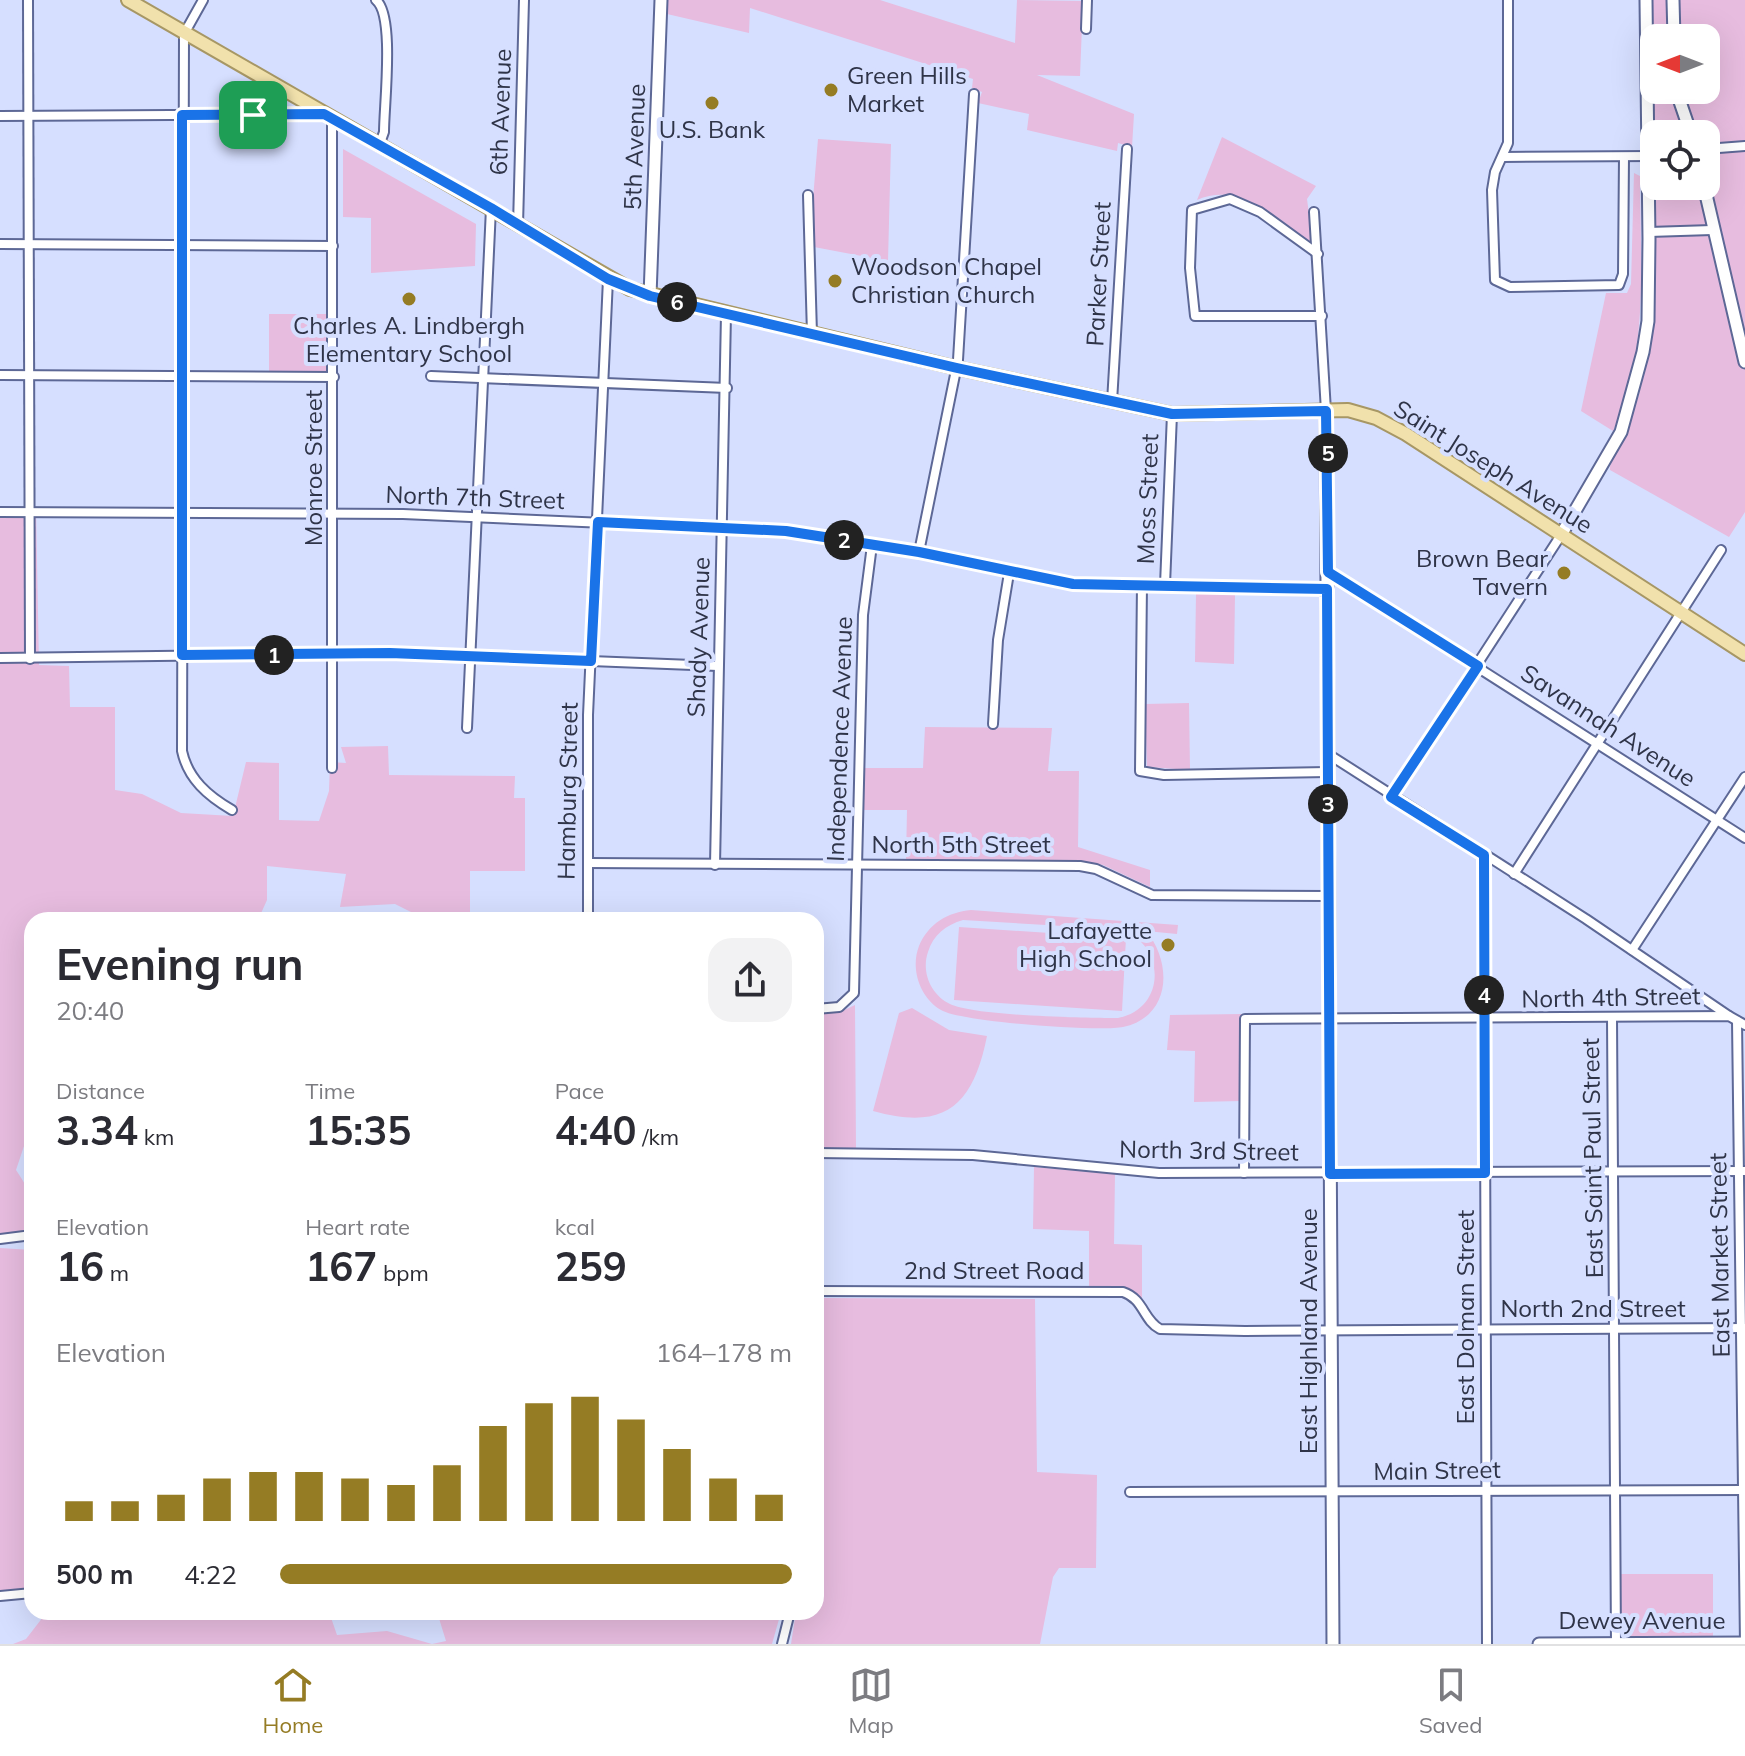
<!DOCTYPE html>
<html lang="en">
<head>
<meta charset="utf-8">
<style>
	body { margin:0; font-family:Mulish,sans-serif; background:#f2f2f3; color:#2b2b33; height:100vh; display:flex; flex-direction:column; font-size:30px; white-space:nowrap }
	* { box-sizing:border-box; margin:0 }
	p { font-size:26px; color:#7c7c81 }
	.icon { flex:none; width:44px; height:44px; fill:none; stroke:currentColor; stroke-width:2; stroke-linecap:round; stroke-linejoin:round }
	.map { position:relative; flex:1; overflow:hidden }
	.details { position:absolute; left:24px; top:912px; width:800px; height:708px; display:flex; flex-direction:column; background:#fff; border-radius:24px; box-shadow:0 8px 32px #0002 }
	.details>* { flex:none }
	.needle { width:52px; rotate:270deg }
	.controls { position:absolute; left:1640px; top:24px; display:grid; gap:16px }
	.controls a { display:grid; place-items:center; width:80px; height:80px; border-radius:16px; background:#fff; box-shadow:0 8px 32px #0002; font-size:40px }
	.pin { position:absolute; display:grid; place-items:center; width:68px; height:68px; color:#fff; margin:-34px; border-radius:16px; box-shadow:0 4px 12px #0006 }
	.km { position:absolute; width:40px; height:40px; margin:-20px; border-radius:50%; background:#222; color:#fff; font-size:22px; line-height:40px; text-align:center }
	.round { display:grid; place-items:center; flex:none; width:84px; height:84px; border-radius:24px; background:#f2f2f3 }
	.headline { display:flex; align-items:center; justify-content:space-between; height:136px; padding:0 32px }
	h1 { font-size:44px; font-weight:700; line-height:60px }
	.metrics { display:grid; grid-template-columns:repeat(3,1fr); gap:12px; height:136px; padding:8px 32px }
	.metrics div { display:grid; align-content:center }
	.metrics b { font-size:40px; font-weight:700 }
	.metrics small { font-size:22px; font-weight:400 }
	.metrics p { font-size:22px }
	.chart { height:224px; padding:16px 32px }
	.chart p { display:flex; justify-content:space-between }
	.chart svg { width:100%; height:144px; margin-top:8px; stroke:#957c24; stroke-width:6 }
	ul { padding:0 32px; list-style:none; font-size:26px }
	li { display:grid; grid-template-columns:128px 96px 1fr; align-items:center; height:60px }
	li i { height:20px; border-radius:10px; background:#957c24 }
	.menu { display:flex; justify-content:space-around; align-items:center; height:112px; border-top:2px solid #e1e1e2; background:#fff; font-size:22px; color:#7c7c81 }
	.menu a { display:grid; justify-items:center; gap:4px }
	.menu .on { color:#957c24 }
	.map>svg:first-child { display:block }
	.green { fill:#e7bcdf; fill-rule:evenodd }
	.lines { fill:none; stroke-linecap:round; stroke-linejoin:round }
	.street-casing { stroke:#5d6896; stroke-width:12 }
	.secondary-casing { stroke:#5d6896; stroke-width:15 }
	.primary-casing { stroke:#a79765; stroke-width:16 }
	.street { stroke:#fff; stroke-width:8 }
	.secondary { stroke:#fff; stroke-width:11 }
	.primary { stroke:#f1e1ac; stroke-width:12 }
	.route-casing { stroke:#fff; stroke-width:16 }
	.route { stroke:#1a73e8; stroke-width:10 }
	.poi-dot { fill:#957c24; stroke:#d6dfff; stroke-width:3 }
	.labels { text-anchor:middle; stroke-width:8; stroke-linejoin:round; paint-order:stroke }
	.poi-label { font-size:24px; fill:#2f3448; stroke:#d6dfff; text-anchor:start }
	.street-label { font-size:24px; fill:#2f3448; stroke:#d6dfff }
</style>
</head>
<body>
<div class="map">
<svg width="1745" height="1644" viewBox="0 0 1745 1644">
	<rect width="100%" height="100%" fill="#d6dfff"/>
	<!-- green -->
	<g class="green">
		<path d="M668,0H880L1015,43L1017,0L1083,1L1080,76L1037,75L1134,114L1132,147L1118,143L1117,151L1027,130L1029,114L978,103L982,92L972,88L973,79L750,8L749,33L667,14Z"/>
		<path d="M1653,0H1745V512L1729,537L1610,470V466L1639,395L1653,310ZM1654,38H1706V90H1654ZM1654,134H1706V186H1654Z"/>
		<path d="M1222,137L1316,186L1307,199L1313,244C1278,219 1241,181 1197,200Z"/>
		<path d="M818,139L891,144L888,261L814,247L813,199Z"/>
		<path d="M343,149L476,224L475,266L371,273V218L343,217Z"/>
		<path d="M1634,173L1640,176C1640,261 1650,352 1613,431L1581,411L1606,293H1627L1631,284Z"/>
		<path d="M269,314H326V371L269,372Z"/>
		<path d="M0,509H36L39,665L69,666L70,707H115V790L142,794L181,813L233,816L246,762L279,763V820L319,821L329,791L330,762L346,763L341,747L388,746L389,775L515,776L514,798H525V871H470V920H417V915L395,904L340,907L346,874L267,866V900L258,920H32V1136L27,1137L16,1170C29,1189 42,1213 27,1235L0,1237Z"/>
		<path d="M1196,593L1235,594L1234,664L1195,662Z"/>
		<path d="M1189,703L1190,770L1147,767L1145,704Z"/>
		<path d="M925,727L1052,728L1048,771H1079L1078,847L1150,870V887L1103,865L1076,860L906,859L907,810H862L864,768H923Z"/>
		<path d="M971,910L1178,925L1177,934L1146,931C1173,963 1171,1017 1123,1027C1099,1032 960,1022 941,1010C920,998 910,969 919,946C928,924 948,912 971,910ZM963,920L1114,929C1165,936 1170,1008 1118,1018C1087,1018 974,1016 950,1004C931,995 921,972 928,952C933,935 946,925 963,920Z"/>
		<path d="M959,927L1126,938L1122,1011L954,1000Z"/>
		<path d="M855,1005L856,1149H816V1013H838Z"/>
		<path d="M912,1008L949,1030L987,1036C973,1106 945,1131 873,1111L899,1013Z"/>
		<path d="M1242,1014V1101L1194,1102L1195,1051L1167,1050L1170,1015Z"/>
		<path d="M1034,1167L1115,1174L1114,1244L1142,1245V1299L1125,1289H1089V1231L1033,1229Z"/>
		<path d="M0,1248L32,1250V1592L0,1594Z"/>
		<path d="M823,1298L1035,1299L1037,1472L1097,1475L1096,1568H1059L1053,1577L1040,1644H791L796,1612H816V1302Z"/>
		<path d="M1620,1574H1713V1639H1627L1621,1630Z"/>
		<path d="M85,1612H329L337,1635L387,1631L432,1644L446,1641L437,1612H781L772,1644H13L26,1639L43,1617Z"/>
	</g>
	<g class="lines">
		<defs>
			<g id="street">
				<path d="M28,0L30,659"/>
				<path d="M203,0L184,34L182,751C188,779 208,796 232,810"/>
				<path d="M376,0C395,15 384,105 384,132L379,146"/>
				<path d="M1508,0V143L1495,172L1492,190L1495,280L1510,287L1619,285L1623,274L1624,157"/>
				<path d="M1086,29L1087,0"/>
				<path d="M0,116L324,114"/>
				<path d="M1706,149L1745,146"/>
				<path d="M1503,157L1654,156"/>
				<path d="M808,195L812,334"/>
				<path d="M1314,212L1326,411"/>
				<path d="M518,225L524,0"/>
				<path d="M1649,232L1712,230"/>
				<path d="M0,244L333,246"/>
				<path d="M1318,254L1260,212L1230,199L1192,210L1190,268L1195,316H1322"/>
				<path d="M0,375L334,377"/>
				<path d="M431,376L727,388"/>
				<path d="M1112,402L1127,149"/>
				<path d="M0,512L403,514L786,531L919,552L1073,584L1327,589"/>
				<path d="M919,552L958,360L974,94"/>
				<path d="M1328,572L1745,838"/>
				<path d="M1142,584L1140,771L1164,775L1328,772"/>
				<path d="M1165,585L1172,414"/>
				<path d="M0,658L390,653L718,666"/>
				<path d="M993,724L998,640L1009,573"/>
				<path d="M467,728L491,208"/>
				<path d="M1328,754L1586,919L1729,1016"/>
				<path d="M332,768V120"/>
				<path d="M1391,797L1561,535"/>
				<path d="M1484,855L1487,1644"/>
				<path d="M588,863L1080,866L1096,869L1152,895L1328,896"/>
				<path d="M715,865L726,314"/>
				<path d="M1514,874L1721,550"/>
				<path d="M588,920V715L608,279"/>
				<path d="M1632,950L1745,777"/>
				<path d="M816,1009L839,1007L854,993L863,615L872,545"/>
				<path d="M1612,1018L1616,1644"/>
				<path d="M1737,1021L1745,1644"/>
				<path d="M816,1153L973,1155L1159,1173L1745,1171"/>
				<path d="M1244,1173L1245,1019L1729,1016L1745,1025"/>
				<path d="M0,1239L32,1235"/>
				<path d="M816,1291L1123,1292C1144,1299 1143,1320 1160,1329L1245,1331L1745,1328"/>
				<path d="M1130,1492L1745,1490"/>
				<path d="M0,1596L32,1593"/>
				<path d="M782,1644L790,1612"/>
			</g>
			<g id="secondary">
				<path d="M1673,0L1674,38"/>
				<path d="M1676,90L1691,134"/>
				<path d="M1704,186L1745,362"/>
				<path d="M650,296L661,0"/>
				<path d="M1326,411L1333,1644"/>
				<path d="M1561,535L1621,432L1643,352L1648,321L1649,239L1646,0"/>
				<path d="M1539,1644L1745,1643"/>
			</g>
			<path id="primary" d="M128,0L630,289L957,368L1172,414L1348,410L1376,418L1406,434L1745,654"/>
		</defs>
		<!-- street casing -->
		<use href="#street" class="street-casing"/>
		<!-- secondary casing -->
		<use href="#secondary" class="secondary-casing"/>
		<!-- primary casing -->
		<use href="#primary" class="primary-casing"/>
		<!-- street -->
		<use href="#street" class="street"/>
		<!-- secondary -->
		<use href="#secondary" class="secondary"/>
		<!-- primary -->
		<use href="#primary" class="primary"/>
	</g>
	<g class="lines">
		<defs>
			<path id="route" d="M324,114L491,208L608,279L650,296L957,368L1172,414L1326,411L1328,572L1478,666L1391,797L1484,855L1485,1173L1330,1174L1327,589L1073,584L919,552L786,531L598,522L591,661L390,653L182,655V115Z"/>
		</defs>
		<!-- route casing -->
		<use href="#route" class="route-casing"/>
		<!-- route -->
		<use href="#route" class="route"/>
	</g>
	<!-- markers -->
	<g class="poi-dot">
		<circle cx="831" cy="90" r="8"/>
		<circle cx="712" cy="103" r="8"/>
		<circle cx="835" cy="281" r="8"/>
		<circle cx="409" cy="299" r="8"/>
		<circle cx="1564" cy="573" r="8"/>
		<circle cx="1168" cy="945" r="8"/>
	</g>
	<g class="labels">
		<!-- poi labels -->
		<g class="poi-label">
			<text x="847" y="84">Green Hills<tspan x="847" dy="28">Market</tspan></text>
			<text x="712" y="138" text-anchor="middle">U.S. Bank</text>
			<text x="851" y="275">Woodson Chapel<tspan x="851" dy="28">Christian Church</tspan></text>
			<text x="409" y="334" text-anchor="middle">Charles A. Lindbergh<tspan x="409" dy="28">Elementary School</tspan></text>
			<text x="1548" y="567" text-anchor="end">Brown Bear<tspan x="1548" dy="28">Tavern</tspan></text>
			<text x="1152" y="939" text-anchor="end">Lafayette<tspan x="1152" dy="28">High School</tspan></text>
		</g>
		<!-- street labels -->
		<g class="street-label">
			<text transform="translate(501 112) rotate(-88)" y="8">6th Avenue</text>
			<text transform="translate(635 147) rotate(-88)" y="8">5th Avenue</text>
			<text transform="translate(1099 274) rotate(-87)" y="8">Parker Street</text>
			<text transform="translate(1493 467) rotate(32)" y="8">Saint Joseph Avenue</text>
			<text transform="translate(314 468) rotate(-90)" y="8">Monroe Street</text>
			<text transform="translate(475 498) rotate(2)" y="8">North 7th Street</text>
			<text transform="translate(1148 499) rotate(-88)" y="8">Moss Street</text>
			<text transform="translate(699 637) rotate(-88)" y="8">Shady Avenue</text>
			<text transform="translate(1608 726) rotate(33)" y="8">Savannah Avenue</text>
			<text transform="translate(840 739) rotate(-88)" y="8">Independence Avenue</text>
			<text transform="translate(568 791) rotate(-89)" y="8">Hamburg Street</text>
			<text x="961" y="853">North 5th Street</text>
			<text transform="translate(1611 998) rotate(-1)" y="8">North 4th Street</text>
			<text transform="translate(1209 1151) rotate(1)" y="8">North 3rd Street</text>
			<text transform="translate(1593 1158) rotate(-91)" y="8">East Saint Paul Street</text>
			<text transform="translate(1720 1255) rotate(-91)" y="8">East Market Street</text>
			<text x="994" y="1279">2nd Street Road</text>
			<text x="1593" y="1317">North 2nd Street</text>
			<text transform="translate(1466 1317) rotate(-90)" y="8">East Dolman Street</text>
			<text transform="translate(1309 1331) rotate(-90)" y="8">East Highland Avenue</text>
			<text transform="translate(1437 1471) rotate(-1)" y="8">Main Street</text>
			<text x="1642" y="1629">Dewey Avenue</text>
		</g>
	</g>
</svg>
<div class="controls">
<a><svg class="needle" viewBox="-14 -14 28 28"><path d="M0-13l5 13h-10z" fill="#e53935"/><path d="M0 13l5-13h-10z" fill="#7c7c81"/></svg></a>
<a><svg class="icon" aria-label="locate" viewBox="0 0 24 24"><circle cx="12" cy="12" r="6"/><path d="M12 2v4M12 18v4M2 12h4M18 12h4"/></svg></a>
</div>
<div class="pin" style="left:253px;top:115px;background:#1e9e55"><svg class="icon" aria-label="arrive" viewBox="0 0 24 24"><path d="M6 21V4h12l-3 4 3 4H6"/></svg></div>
<b class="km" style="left:274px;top:655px">1</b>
<b class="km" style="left:844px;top:540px">2</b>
<b class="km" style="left:1328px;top:804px">3</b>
<b class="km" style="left:1484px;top:995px">4</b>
<b class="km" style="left:1328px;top:453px">5</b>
<b class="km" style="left:677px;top:302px">6</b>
<section class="details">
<div class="headline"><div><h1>Evening run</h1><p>20:40</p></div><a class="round"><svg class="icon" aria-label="share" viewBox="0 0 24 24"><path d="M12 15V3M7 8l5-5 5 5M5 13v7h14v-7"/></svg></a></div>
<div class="metrics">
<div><p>Distance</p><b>3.34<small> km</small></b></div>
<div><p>Time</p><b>15:35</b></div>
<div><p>Pace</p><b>4:40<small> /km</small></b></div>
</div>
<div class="metrics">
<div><p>Elevation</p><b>16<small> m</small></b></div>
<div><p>Heart rate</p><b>167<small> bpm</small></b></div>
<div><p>kcal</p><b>259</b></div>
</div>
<div class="chart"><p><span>Elevation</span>164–178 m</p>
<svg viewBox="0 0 160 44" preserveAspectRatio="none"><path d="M5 44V38M15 44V38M25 44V36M35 44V31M45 44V29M55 44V29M65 44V31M75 44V33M85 44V27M95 44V15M105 44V8M115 44V6M125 44V13M135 44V22M145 44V31M155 44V36"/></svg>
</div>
<ul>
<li><b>500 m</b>4:22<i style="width:100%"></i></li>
</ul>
</section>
</div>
<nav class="menu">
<a class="on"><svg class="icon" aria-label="home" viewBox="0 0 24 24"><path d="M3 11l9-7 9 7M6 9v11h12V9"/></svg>Home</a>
<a><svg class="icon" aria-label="map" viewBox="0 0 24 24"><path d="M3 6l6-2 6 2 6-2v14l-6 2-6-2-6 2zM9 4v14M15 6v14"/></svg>Map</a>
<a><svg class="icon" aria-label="saved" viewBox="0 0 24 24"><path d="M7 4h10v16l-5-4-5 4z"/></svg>Saved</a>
</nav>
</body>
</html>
